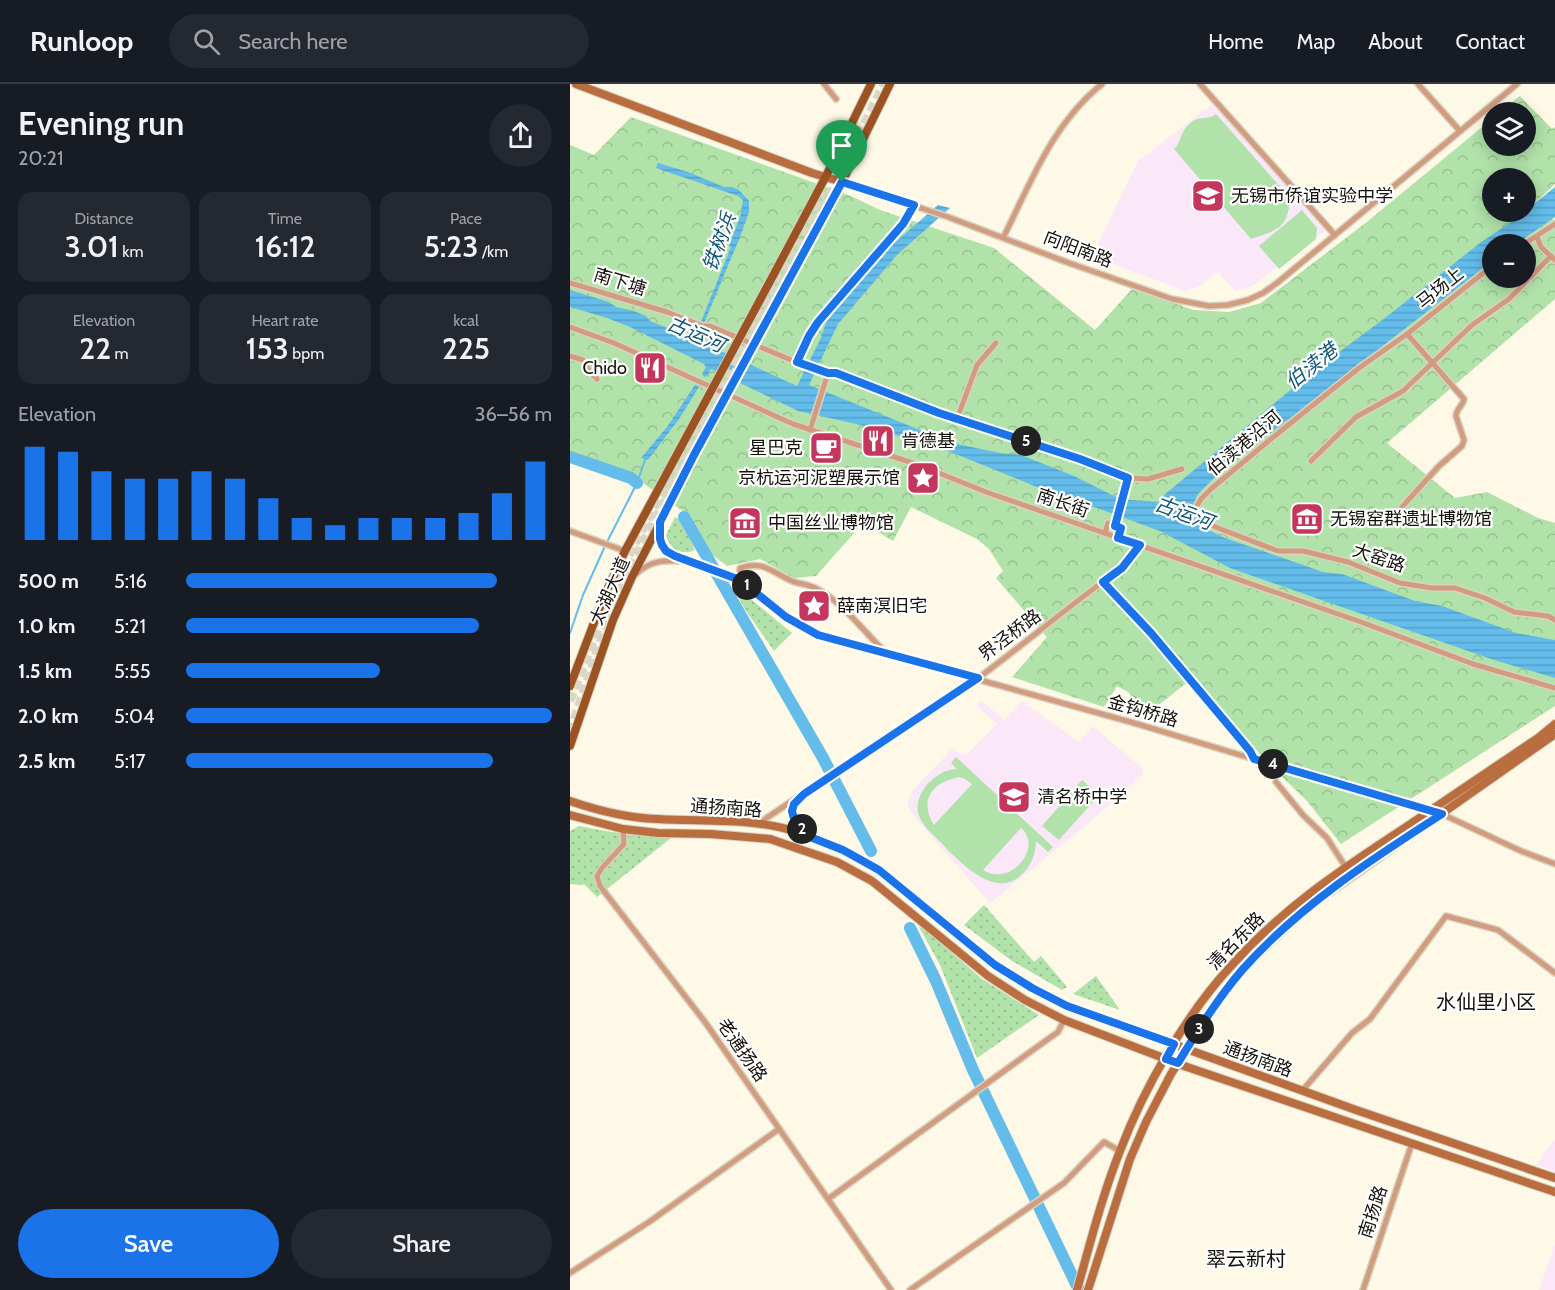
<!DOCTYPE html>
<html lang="en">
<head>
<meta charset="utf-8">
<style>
	body { margin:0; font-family:Cabin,"Noto Sans SC",sans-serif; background:#242831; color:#f1f3f6; height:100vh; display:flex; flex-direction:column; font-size:22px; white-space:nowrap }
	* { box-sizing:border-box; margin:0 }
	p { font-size:20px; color:#9ea1a6 }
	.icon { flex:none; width:33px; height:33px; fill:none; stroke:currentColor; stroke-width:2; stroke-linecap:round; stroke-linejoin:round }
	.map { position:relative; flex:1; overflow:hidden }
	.drawer { display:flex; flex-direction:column; background:#171b24; width:570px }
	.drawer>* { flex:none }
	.fabs { position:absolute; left:912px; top:18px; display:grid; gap:12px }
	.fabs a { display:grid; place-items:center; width:54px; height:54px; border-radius:50%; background:#171b24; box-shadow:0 3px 15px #0003; font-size:30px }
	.pin { position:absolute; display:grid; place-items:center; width:51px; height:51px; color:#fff; margin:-62px -26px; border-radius:50% 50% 50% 0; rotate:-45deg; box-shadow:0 0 6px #0007 }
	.pin .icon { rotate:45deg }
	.km { position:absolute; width:30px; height:30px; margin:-15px; border-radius:50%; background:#222; color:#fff; font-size:16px; line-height:30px; text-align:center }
	.round { display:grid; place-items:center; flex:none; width:63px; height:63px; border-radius:32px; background:#242831 }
	.overview { display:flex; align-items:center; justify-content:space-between; height:102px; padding:0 18px }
	h1 { font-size:33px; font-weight:600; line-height:45px }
	.stats { display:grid; grid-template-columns:repeat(3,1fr); gap:9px; height:102px; padding:6px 18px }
	.stats div { display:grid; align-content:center; border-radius:15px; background:#242831; text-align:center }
	.stats b { font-size:30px; font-weight:600 }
	.stats small { font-size:16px; font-weight:400 }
	.stats p { font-size:16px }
	.chart { height:168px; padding:12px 18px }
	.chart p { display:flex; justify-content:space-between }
	.chart svg { width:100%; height:108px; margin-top:6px; stroke:#1a73e8; stroke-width:6 }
	.button { display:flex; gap:12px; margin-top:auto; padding:12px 18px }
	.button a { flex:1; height:69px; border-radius:36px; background:#1a73e8; color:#fff; font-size:24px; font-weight:600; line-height:69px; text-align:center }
	.button a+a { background:#242831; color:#f1f3f6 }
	ul { padding:0 18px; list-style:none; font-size:20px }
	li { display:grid; grid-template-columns:96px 72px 1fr; align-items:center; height:45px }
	li i { height:15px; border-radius:8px; background:#1a73e8 }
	header { display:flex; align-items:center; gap:36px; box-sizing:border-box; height:84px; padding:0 30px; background:#171b24; border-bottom:2px solid #363941 }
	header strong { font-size:28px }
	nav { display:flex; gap:33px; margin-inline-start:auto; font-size:21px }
	.search { width:420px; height:54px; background:#242831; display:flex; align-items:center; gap:15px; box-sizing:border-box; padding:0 21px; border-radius:33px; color:#9ea1a6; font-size:22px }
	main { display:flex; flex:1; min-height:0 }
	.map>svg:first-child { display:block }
	.education { fill:#fae8f9 }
	.grass { fill:#b1e2a9; fill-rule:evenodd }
	.park { fill:url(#park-crowns); fill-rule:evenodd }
	.garden { fill:url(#garden-dots) }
	.water { fill:url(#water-rules) }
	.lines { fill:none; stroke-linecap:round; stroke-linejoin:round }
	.stream { stroke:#63bcea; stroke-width:2 }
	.river { stroke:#63bcea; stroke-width:12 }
	.highway-tunnel { stroke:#dbd6c6; stroke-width:9; stroke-dasharray:9 4.5; stroke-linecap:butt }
	.street-casing { stroke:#d9d3c4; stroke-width:8 }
	.secondary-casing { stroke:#d9d3c4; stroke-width:10 }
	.primary-casing { stroke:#d9d3c4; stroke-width:10 }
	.street { stroke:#d29c7f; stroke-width:5 }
	.secondary { stroke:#ba6e40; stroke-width:8 }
	.primary { stroke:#9c5324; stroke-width:8 }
	.primary-bridge-casing { stroke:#d9d3c4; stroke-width:10; stroke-linecap:butt }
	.primary-bridge { stroke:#9c5324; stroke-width:8 }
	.route-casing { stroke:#fff; stroke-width:12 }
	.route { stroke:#1a73e8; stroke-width:8 }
	.labels { text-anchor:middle; stroke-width:4.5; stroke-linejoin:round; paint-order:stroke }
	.poi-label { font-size:18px; fill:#15120b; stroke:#fff; text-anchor:start }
	.street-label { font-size:18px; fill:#15120b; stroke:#fff }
	.water-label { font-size:20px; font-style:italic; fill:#115877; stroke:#fff }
	.neighbourhood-label { font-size:20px; fill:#15120b; stroke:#fff }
</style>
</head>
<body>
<header>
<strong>Runloop</strong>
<div class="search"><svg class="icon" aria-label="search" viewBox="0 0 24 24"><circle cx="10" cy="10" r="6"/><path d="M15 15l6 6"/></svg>Search here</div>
<nav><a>Home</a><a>Map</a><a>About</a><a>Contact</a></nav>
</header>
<main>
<section class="drawer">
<div class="overview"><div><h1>Evening run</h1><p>20:21</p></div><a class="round"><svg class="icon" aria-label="share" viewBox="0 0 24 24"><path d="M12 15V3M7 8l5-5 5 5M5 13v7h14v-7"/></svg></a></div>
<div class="stats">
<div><p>Distance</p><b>3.01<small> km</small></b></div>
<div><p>Time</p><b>16:12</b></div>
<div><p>Pace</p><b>5:23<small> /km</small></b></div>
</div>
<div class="stats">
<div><p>Elevation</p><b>22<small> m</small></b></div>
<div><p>Heart rate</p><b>153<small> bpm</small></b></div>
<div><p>kcal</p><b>225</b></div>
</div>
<div class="chart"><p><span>Elevation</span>36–56 m</p>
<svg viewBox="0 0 160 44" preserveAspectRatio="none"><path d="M5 44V6M15 44V8M25 44V16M35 44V19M45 44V19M55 44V16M65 44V19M75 44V27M85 44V35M95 44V38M105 44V35M115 44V35M125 44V35M135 44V33M145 44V25M155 44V12"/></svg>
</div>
<ul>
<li><b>500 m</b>5:16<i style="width:85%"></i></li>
<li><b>1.0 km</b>5:21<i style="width:80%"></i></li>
<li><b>1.5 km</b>5:55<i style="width:53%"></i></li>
<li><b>2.0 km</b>5:04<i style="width:100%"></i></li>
<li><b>2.5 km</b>5:17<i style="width:84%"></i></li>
</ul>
<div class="button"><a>Save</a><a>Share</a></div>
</section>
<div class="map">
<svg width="985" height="1206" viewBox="0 0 985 1206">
	<defs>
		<pattern id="park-crowns" width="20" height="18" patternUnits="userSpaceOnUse" patternTransform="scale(1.5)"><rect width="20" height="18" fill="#b1e2a9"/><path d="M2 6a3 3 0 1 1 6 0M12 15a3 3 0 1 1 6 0" fill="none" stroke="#97c190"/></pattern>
		<pattern id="garden-dots" width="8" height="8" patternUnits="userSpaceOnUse" patternTransform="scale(1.5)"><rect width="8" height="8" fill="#b1e2a9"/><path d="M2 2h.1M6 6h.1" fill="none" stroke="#97c190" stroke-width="1.8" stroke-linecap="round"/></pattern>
		<pattern id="water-rules" width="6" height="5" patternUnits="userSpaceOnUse" patternTransform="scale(1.5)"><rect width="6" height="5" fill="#63bcea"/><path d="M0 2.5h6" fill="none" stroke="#55a1c7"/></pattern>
	</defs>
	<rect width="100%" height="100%" fill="#fef8e7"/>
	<!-- education -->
	<g class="education">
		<path d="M644,19L755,147L682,202L666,207L648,188L630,202L615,207L522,172L568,77Z"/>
		<path d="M411,616L434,636L452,617L509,658L523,642L573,685V690L519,739L420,819L346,735L337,720L343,706L381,666L396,671L427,640L407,622Z"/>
		<path d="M985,1055V1087L966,1081Z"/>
		<path d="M985,1160V1206H969Z"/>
	</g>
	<!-- grass -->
	<g class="grass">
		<path d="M646,30L720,114C718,144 708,146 681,155L604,65C613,57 608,48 623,37C630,32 639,36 646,30Z"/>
		<path d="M732,126L747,144L746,155L709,185L689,162Z"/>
		<path d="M386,673L483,763L478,768L466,757C465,773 461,783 449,793C418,817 379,765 358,746C354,741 350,736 348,729C344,708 367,685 387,685L381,679ZM389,693L395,695L402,700L364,741C348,716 363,698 389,693ZM451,744C474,764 440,803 413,786Z"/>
		<path d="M512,696L529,711L489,756L472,742Z"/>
	</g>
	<!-- park -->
	<path class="park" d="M950,12L982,45L985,43V100L967,117L985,138V215L817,359L885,414L917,408L968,434L985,439V622L771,760L737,717L693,674L624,593L581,627L567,620L558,608L547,602L534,623L442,593L477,553L426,494L433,487L419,465L407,455L341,423L323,457L293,439L246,492L224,494L190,475L157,482L140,469L117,430L57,388L0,367V61L24,71L61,33L281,112L310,126L424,164L525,246L562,205L624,226L659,228L691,219L798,137L922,35V62H956V28H930ZM922,94H956V128H922ZM922,160H956V194H922Z"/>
	<!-- garden -->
	<g class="garden">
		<path d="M105,433L112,437L125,466C111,472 100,466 96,451Z"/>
		<path d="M165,507L177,512L222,549L204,567L174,524Z"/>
		<path d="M9,742L41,748L101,754L27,813L15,801L0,800V747Z"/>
		<path d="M414,821L464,878L471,872L497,903L492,906L442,877L394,841Z"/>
		<path d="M349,843L356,846L412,895L469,931L407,974L370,881Z"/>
		<path d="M526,892L550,926L503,910Z"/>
	</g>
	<!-- water -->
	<g class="water">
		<path d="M88,79L118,88L154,103H162L169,106L179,117V128L170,153L127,256L227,302L251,254L257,235L322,161L368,121L380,124L327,171L268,240L239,301L372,355L392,361L430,369L451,371L504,392L546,413L560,416L592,418L594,411L741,289L815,234L910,159L944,136L985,103V133L946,160H922V177L648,390L628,410L622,423L624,432L632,443L655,454L753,488L772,490L845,517L872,522L946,549L985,556V594L924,576L660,484L590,447L527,424L502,417L383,369L300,343L228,327L141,285L137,292L134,293L132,290L136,283L134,280L60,243L37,234L0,223V206L39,218L46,223L64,227L76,232L80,237L124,255L161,163L159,162L170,133L173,116L168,112L86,84Z"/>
		<path d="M125,301L129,303L109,335L78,376L71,374L97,343Z"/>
	</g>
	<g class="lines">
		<!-- stream -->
		<path class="stream" d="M0,549L13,511L35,462L67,399L76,373"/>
		<!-- river -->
		<g class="river">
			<path d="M0,373L61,394L67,399"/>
			<path d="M114,433L253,674L301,767"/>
			<path d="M340,844L366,897L403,986L509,1206"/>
		</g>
		<!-- highway-tunnel -->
		<g class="highway-tunnel">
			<path d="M235,161L314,0"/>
			<path d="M48,496L63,463L214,184L252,107"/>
			<path d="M0,617L41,511"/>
			<path d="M0,648L44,517L75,454L218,191"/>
		</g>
		<defs>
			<g id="street">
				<path d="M254,0L266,15"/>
				<path d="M630,0L764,150"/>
				<path d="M848,0L890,47"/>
				<path d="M272,98L378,133L499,179L602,215L639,222L658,221L678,216L693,209L707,199L947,0"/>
				<path d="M434,152C461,98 483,39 532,0"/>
				<path d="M967,153L971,163L985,176"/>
				<path d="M954,160L985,140"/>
				<path d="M922,182L837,250L789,284L701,355L642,404L631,415L625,425L627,431L633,437L648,444L708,467H733L778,478L830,499L862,504H885L915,514L944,528L978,532L985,536"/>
				<path d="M0,199L97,228L133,242H140L233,281L258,289H266L369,329L510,375L558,394L578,395L612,385"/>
				<path d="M0,243L44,259L223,340L349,381L416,408L791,538L903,580L985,604"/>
				<path d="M0,272L13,276L19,287L27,295"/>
				<path d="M227,278L239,252L248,238L333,140L344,121"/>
				<path d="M387,335L407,281L426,259"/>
				<path d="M240,346L258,289"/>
				<path d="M741,377L786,333L833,307L902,241L939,215L981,172"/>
				<path d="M831,424L869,382L892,362L894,356L886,332C886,325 893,322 894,315L837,250"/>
				<path d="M90,440V455L96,467L170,496L215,533L248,551L564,639L830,719L872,730L951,767L985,780"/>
				<path d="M545,442L558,394"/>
				<path d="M0,447L55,467"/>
				<path d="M535,449L538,439L551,444L548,454"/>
				<path d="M66,490C81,476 95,476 115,477"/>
				<path d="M170,496V484C194,476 201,488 222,497C229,500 238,500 245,504C269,515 292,545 311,564L312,569"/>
				<path d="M533,498L581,549L680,667L684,675"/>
				<path d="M706,698L733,731L757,754L775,782"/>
				<path d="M231,713C215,729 225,738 239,751"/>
				<path d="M188,740C252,695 321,656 385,611C442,571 495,524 552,484L571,461"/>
				<path d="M53,745L54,760L32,784L27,792L30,802L135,938L321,1206"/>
				<path d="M732,1007L782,949L800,935L876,832L928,846L985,889"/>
				<path d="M258,1115L467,963L488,948L494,936"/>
				<path d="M0,1189L79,1138L209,1045"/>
				<path d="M340,1206L494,1099L534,1058L550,1067"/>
				<path d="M793,1206L842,1059"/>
			</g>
			<g id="secondary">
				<path d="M6,0L242,89L272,98"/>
				<path d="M0,717C29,727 57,734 88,735C136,738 187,733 233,750C259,759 287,770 310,787C351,816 385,853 426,882C449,898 473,910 497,922L786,1026L985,1094"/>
				<path d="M0,731L53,745L88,749L141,750L200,755L267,778L302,797L418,892L455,916L494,936L617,983L985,1108"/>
				<path d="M507,1206C520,1160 532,1112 550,1067C574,1004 616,930 662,881C713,824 773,784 836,743C880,713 924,684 968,654L985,640"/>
				<path d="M518,1206L560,1075L576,1038L601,990L641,926L674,884L736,825L985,650"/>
			</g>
			<g id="primary">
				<path d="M205,188L256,92L301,0"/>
				<path d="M221,195L272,98L320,0"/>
				<path d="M0,602L33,515L55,467L111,363"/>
				<path d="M0,662L43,536L62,493L125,371"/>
			</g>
		</defs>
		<!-- street casing -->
		<use href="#street" class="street-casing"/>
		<!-- secondary casing -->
		<use href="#secondary" class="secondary-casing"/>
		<!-- primary casing -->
		<use href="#primary" class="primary-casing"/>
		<!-- street -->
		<use href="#street" class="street"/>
		<!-- secondary -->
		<use href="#secondary" class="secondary"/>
		<!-- primary -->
		<use href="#primary" class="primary"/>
		<defs>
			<g id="primary-bridge">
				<path d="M111,363L205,188"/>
				<path d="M125,371L221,195"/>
			</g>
		</defs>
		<!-- primary-bridge casing -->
		<use href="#primary-bridge" class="primary-bridge-casing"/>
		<!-- primary-bridge -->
		<use href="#primary-bridge" class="primary-bridge"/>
	</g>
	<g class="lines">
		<defs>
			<path id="route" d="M272,98L344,121L333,140L248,238L239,252L227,278L258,289H266L369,329L510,375L558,394L545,442L551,444L548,454L570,461L552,484L533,498L581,549L680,667L684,675L872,730C802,775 729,822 673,885C648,914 628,946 608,979L596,975L604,960L497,922L462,904L425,881L309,786L273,766L240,753L224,735L222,727L224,720L234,710L408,594L248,551L216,533L170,496L105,472L96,467L92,461L90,455V438L124,371Z"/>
		</defs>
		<!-- route casing -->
		<use href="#route" class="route-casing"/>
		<!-- route -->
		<use href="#route" class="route"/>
	</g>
	<!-- icons -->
	<defs>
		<symbol id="school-square" viewBox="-11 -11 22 22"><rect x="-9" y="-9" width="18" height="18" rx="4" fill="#c5365d" stroke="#fff"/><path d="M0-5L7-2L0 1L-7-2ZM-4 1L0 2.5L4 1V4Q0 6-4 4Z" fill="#fff"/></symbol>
		<symbol id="restaurant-square" viewBox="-11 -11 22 22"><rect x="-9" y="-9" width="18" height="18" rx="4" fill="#c5365d" stroke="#fff"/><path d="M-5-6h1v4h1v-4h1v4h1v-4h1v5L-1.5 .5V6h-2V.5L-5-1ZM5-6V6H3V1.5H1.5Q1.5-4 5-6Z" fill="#fff"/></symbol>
		<symbol id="cafe-square" viewBox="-11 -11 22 22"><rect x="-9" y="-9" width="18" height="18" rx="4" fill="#c5365d" stroke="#fff"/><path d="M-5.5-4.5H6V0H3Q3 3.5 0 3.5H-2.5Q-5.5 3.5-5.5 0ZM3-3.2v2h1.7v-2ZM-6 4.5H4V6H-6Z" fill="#fff"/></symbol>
		<symbol id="sight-square" viewBox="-11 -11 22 22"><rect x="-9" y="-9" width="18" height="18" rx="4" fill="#c5365d" stroke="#fff"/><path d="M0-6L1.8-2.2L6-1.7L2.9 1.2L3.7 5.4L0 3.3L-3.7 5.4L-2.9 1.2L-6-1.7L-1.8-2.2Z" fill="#fff"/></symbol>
		<symbol id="museum-square" viewBox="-11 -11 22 22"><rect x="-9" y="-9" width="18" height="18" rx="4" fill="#c5365d" stroke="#fff"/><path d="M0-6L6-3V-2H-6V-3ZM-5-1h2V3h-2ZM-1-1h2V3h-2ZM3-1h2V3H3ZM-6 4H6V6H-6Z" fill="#fff"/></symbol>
	</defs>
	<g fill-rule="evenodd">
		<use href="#school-square" x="619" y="93" width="38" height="38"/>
		<use href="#restaurant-square" x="61" y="265" width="38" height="38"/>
		<use href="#restaurant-square" x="289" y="338" width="38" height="38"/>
		<use href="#cafe-square" x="237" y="345" width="38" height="38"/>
		<use href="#sight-square" x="334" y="375" width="38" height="38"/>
		<use href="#museum-square" x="718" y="416" width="38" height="38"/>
		<use href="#museum-square" x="156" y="420" width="38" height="38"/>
		<use href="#sight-square" x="225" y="503" width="38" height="38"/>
		<use href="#school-square" x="425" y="694" width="38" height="38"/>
	</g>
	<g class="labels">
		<!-- poi labels -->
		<g class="poi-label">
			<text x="661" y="118">无锡市侨谊实验中学</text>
			<text x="57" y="290" text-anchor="end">Chido</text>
			<text x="331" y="363">肯德基</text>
			<text x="233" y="370" text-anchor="end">星巴克</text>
			<text x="330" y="400" text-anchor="end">京杭运河泥塑展示馆</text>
			<text x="760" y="441">无锡窑群遗址博物馆</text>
			<text x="198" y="445">中国丝业博物馆</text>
			<text x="267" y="528">薛南溟旧宅</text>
			<text x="467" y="719">清名桥中学</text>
		</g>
		<!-- street labels -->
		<g class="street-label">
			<text transform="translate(508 165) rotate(21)" y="6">向阳南路</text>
			<text transform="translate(50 198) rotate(17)" y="6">南下塘</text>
			<text transform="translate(870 204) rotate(-39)" y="6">马场上</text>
			<text transform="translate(674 359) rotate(-40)" y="6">伯渎港沿河</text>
			<text transform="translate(493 419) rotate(19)" y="6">南长街</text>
			<text transform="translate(809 474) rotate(19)" y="6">大窑路</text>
			<text transform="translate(40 507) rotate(-66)" y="6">太湖大道</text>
			<text transform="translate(440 551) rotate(-37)" y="6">界泾桥路</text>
			<text transform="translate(573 627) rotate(16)" y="6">金钩桥路</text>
			<text transform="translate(156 724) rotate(4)" y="6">通扬南路</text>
			<text transform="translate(666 857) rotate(-46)" y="6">清名东路</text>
			<text transform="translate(172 966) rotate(55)" y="6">老通扬路</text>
			<text transform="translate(688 975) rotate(20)" y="6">通扬南路</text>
			<text transform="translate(803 1128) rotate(-72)" y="6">南扬路</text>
		</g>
		<!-- water labels -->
		<g class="water-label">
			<text transform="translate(149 158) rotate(-70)" y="7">铁树浜</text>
			<text transform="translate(126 250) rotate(24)" y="7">古运河</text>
			<text transform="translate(741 282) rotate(-38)" y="7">伯渎港</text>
			<text transform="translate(614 429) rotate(20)" y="7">古运河</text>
		</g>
		<!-- neighbourhood labels -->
		<g class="neighbourhood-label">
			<text x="916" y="925">水仙里小区</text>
			<text x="676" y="1182">翠云新村</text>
		</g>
	</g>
</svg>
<div class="fabs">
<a><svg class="icon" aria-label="layers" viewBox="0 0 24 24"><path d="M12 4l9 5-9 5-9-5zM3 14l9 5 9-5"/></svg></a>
<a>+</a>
<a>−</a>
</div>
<div class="pin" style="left:272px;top:98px;background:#1e9e55"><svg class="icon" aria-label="arrive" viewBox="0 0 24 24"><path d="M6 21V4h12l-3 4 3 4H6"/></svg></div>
<b class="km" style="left:177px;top:501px">1</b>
<b class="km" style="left:232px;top:745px">2</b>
<b class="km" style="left:629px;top:945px">3</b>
<b class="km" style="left:703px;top:680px">4</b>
<b class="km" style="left:456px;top:357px">5</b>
</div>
</main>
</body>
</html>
